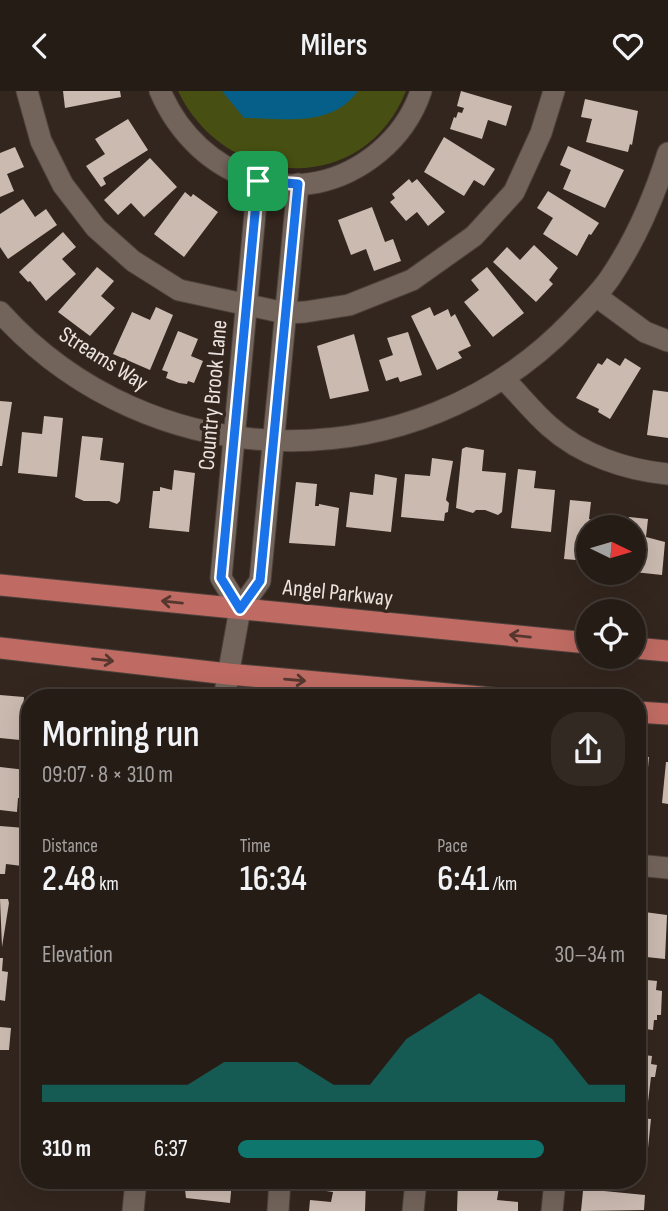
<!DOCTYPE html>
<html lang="en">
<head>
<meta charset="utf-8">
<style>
	body { margin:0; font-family:"Sofia Sans Condensed",sans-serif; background:#322923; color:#f1f3f6; height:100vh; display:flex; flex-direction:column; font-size:26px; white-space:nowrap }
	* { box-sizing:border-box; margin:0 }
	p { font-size:23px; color:#a4a1a1 }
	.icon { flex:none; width:38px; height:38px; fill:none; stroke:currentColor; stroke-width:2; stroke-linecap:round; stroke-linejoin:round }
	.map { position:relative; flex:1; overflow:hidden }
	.drawer { position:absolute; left:21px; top:598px; width:625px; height:500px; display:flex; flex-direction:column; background:#261c16; border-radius:28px; box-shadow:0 7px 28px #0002,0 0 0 2px #423a35 }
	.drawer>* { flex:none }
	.needle { width:46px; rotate:95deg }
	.buttons { position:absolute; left:576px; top:424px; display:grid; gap:14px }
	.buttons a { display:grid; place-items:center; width:70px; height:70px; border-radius:50%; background:#261c16; box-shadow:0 7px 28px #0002,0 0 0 2px #423a35; font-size:35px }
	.pin { position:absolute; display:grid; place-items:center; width:60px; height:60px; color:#fff; margin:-30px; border-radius:14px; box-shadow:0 4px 10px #0006 }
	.round { display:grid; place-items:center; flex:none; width:74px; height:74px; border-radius:28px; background:#322923 }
	.overview { display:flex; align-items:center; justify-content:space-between; height:119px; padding:0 21px }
	h1 { font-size:38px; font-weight:600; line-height:52px }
	.stats { display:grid; grid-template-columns:repeat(3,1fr); gap:10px; height:119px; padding:7px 21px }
	.stats div { display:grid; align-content:center }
	.stats b { font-size:35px; font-weight:600 }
	.stats small { font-size:19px; font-weight:400 }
	.stats p { font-size:19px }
	.chart { height:196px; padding:14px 21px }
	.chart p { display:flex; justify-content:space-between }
	.chart svg { width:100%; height:126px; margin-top:7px; fill:#0f766e; opacity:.7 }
	ul { padding:0 21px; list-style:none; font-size:23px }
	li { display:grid; grid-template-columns:112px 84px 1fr; align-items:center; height:52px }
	li i { height:18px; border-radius:9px; background:#0f766e }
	header { display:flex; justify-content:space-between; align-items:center; height:91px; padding:0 21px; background:#261c16; font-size:32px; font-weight:600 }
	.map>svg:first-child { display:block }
	.green { fill:#475012 }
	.water { fill:#055f89 }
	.building { fill:#cbbab0 }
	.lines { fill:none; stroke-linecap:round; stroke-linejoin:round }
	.minor-casing { stroke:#4c423b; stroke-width:23 }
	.major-casing { stroke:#4c423b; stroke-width:23 }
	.minor { stroke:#73645b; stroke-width:21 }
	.major { stroke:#bf6b63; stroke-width:21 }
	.oneway { stroke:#56372f }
	.route-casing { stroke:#fff; stroke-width:14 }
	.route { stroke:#1a73e8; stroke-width:9 }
	.labels { text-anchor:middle; stroke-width:7; stroke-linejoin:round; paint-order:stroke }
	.street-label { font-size:23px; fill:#ece3de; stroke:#33261e }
</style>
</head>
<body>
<header><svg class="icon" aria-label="back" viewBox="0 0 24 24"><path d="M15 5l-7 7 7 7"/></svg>Milers<svg class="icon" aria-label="heart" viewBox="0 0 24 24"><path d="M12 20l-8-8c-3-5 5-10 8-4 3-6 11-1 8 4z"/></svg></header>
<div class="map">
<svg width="668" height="1120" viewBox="0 0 668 1120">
	<rect width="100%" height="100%" fill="#33261e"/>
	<!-- green -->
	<path class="green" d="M178,0H406C364,106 226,100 178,0Z"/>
	<!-- water -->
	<path class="water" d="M222,0H358C331,37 285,27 244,27Z"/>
	<!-- building -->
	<g class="building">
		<path d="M63,0H120L121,6L65,17Z"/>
		<path d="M461,0L512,15L506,35L488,29L482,48L450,38L454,26L456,27L458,21L462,22L464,17L457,15Z"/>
		<path d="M585,8L638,20L632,54L630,53L628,61L586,51L592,28L581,26Z"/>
		<path d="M128,28L148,59L103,87L106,93L101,96L86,75L105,63L95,48Z"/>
		<path d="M444,46L495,78L484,95L474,89L464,105L424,81Z"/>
		<path d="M568,55L624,79L605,117L563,98L571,79L560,74Z"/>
		<path d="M15,56L24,76L7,83L14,100L0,106V62Z"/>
		<path d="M150,67L177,96L144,126L131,112L118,124L104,109Z"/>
		<path d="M409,88L412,92L417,88L445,121L428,135L417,121L406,130L390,111L395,107L392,103Z"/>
		<path d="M548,100L599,132L591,144L589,143L577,165L543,143L553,127L537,117Z"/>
		<path d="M185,101L191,106L193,103L218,121L184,166L154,143Z"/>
		<path d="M23,108L35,126L46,118L57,134L8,168L0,156V123Z"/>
		<path d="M372,116L385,151L393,148L401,170L374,180L366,158L351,164L338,129Z"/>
		<path d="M63,141L76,156L62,168L76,183L46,210L30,190L28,191L19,181Z"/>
		<path d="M534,154L558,177L549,189L553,193L536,211L493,171L507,156L520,169Z"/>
		<path d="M97,176L114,190L101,205L115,217L90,245L58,221Z"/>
		<path d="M487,176L524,222L493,246L464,211L479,199L471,189Z"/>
		<path d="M156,216L173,224L150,279L113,263L132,221L150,229Z"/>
		<path d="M430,216L434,225L448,218L451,226L455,223L471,255L458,261L462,267L437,279L411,225Z"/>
		<path d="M178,240L198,248L191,265L203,270L194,292L188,290L187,293L179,292L166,287L168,281L162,279Z"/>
		<path d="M408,241L422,284L400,291L398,286L386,290L379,269L393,264L387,247Z"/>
		<path d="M354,243L369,300L330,308L317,255Z"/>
		<path d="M607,267L620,275L625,267L641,277L610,328L598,321L599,318L576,307L598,272L602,274Z"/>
		<path d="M653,299L668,301V347L647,344Z"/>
		<path d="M0,310L12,311L2,375H0Z"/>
		<path d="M44,325L63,327L57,386L18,382L22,341L42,343Z"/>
		<path d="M82,345L103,347L100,369L124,372L120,410L117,413L109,410H84L75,406Z"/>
		<path d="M466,356L484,359L482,380L506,382L502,421L498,424L485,419H476L473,422L456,417L462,358Z"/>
		<path d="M432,367L453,370L446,409L449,412L448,421L445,422L444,430L401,426L405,383L430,385Z"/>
		<path d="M518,378L536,380L534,397L555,399L551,441L511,437Z"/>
		<path d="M174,379L195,382L189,441L149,437L153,400H160V396L172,399Z"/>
		<path d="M375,383L397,387L391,441L346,436L350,401L373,404Z"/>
		<path d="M296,391L317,393L315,415H319V413L339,417L335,455L289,452Z"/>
		<path d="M570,409L591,411L589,428L600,430L599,436H588V470L564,468Z"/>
		<path d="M629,426L648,428L646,446L665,451L662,484L634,481V436H628Z"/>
		<path d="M0,604L24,606L23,619L29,620L30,650L0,647Z"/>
		<path d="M637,665L649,666L643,728H637Z"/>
		<path d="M666,671H668V713L662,712Z"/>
		<path d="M0,676L26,679L23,707H18L17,721L0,719Z"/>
		<path d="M0,735L25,737L22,775L6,773L5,783H0Z"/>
		<path d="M0,808H8L9,812L2,856Z"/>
		<path d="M637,820L667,824L665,868L637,865Z"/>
		<path d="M0,867H3L2,880L8,881L5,910L0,909Z"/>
		<path d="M637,888L657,890L656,899L662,900L661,924H657V929H654L653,939L637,937Z"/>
		<path d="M0,936L11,937L9,959H0Z"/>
		<path d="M637,963L652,965L651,973L657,974L655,986H651L648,1011L637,1010Z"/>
		<path d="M637,1027L651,1028L648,1057L643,1056L642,1067H637Z"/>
		<path d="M184,1090H232L230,1112L186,1107Z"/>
		<path d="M317,1090H366L365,1120H309L310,1109L331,1111L333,1101L319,1099L316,1097Z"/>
		<path d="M458,1090H500L497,1109L518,1111V1120H457Z"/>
		<path d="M584,1090L605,1091L604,1100L645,1104L644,1119L581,1120Z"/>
	</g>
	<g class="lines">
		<defs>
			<g id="minor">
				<path d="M27,0L41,50L63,94L96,137L133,170L179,199L285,222L305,221L349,214L412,189L474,145L514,101L541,42L554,0"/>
				<path d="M160,0C198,89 301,126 379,61C398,45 413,24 421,0"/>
				<path d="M596,205L645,241L668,250"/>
				<path d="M0,221C151,388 415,394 572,230C585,216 599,203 610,187C637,147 654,107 668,62"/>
				<path d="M504,288C519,303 533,321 549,335C581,364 626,379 668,383"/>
				<path d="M240,518L221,487L258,90"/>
				<path d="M224,607L240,518L260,490L298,93"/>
				<path d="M637,774L668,777"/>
				<path d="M133,1120L136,1090"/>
				<path d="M278,1120L280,1090"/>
				<path d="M413,1120L416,1090"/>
				<path d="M552,1120L555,1090"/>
			</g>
			<g id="major">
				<path d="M0,494L588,552"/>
				<path d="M0,557L228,583L492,607"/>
				<path d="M634,557L668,560"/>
				<path d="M637,621L668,623"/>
			</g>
		</defs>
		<!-- minor casing -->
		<use href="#minor" class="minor-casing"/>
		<!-- major casing -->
		<use href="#major" class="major-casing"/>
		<!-- minor -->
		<use href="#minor" class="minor"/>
		<!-- major -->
		<use href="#major" class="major"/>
	</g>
	<!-- one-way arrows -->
	<defs><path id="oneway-shaft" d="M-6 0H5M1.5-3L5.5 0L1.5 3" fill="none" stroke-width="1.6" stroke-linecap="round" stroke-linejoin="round" transform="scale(1.75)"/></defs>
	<g class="oneway">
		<use href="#oneway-shaft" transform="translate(172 511) rotate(-174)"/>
		<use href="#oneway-shaft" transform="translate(520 545) rotate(-174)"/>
		<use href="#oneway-shaft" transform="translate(103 569) rotate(6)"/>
		<use href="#oneway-shaft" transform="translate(295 589) rotate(5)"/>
	</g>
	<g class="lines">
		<defs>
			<path id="route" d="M258,90L298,93L260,490L240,518L221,487Z"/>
		</defs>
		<!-- route casing -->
		<use href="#route" class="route-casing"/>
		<!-- route -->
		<use href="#route" class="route"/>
	</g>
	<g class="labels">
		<!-- street labels -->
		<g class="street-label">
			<text transform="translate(104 267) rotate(32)" y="8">Streams Way</text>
			<text transform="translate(212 304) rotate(-85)" y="8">Country Brook Lane</text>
			<text transform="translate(338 501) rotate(6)" y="8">Angel Parkway</text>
		</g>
	</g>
</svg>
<div class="buttons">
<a><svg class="needle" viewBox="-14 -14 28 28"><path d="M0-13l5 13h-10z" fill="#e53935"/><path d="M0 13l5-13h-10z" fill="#a4a1a1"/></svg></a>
<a><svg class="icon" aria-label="locate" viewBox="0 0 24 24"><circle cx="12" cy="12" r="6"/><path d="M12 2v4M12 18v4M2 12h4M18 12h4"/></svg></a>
</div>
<div class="pin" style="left:258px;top:90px;background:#1e9e55"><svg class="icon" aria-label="arrive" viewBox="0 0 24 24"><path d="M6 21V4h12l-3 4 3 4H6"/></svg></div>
<section class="drawer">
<div class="overview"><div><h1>Morning run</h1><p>09:07 · 8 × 310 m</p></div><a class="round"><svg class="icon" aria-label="share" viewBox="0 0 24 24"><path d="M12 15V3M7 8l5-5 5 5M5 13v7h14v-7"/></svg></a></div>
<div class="stats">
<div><p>Distance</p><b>2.48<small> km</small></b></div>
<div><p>Time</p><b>16:34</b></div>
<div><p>Pace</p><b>6:41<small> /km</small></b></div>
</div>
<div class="chart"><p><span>Elevation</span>30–34 m</p>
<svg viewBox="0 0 160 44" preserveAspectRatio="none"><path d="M0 44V38L10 38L20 38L30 38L40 38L50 30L60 30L70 30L80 38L90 38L100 22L110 14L120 6L130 14L140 22L150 38L160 38V44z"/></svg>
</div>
<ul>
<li><b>310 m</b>6:37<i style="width:79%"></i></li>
</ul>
</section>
</div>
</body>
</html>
